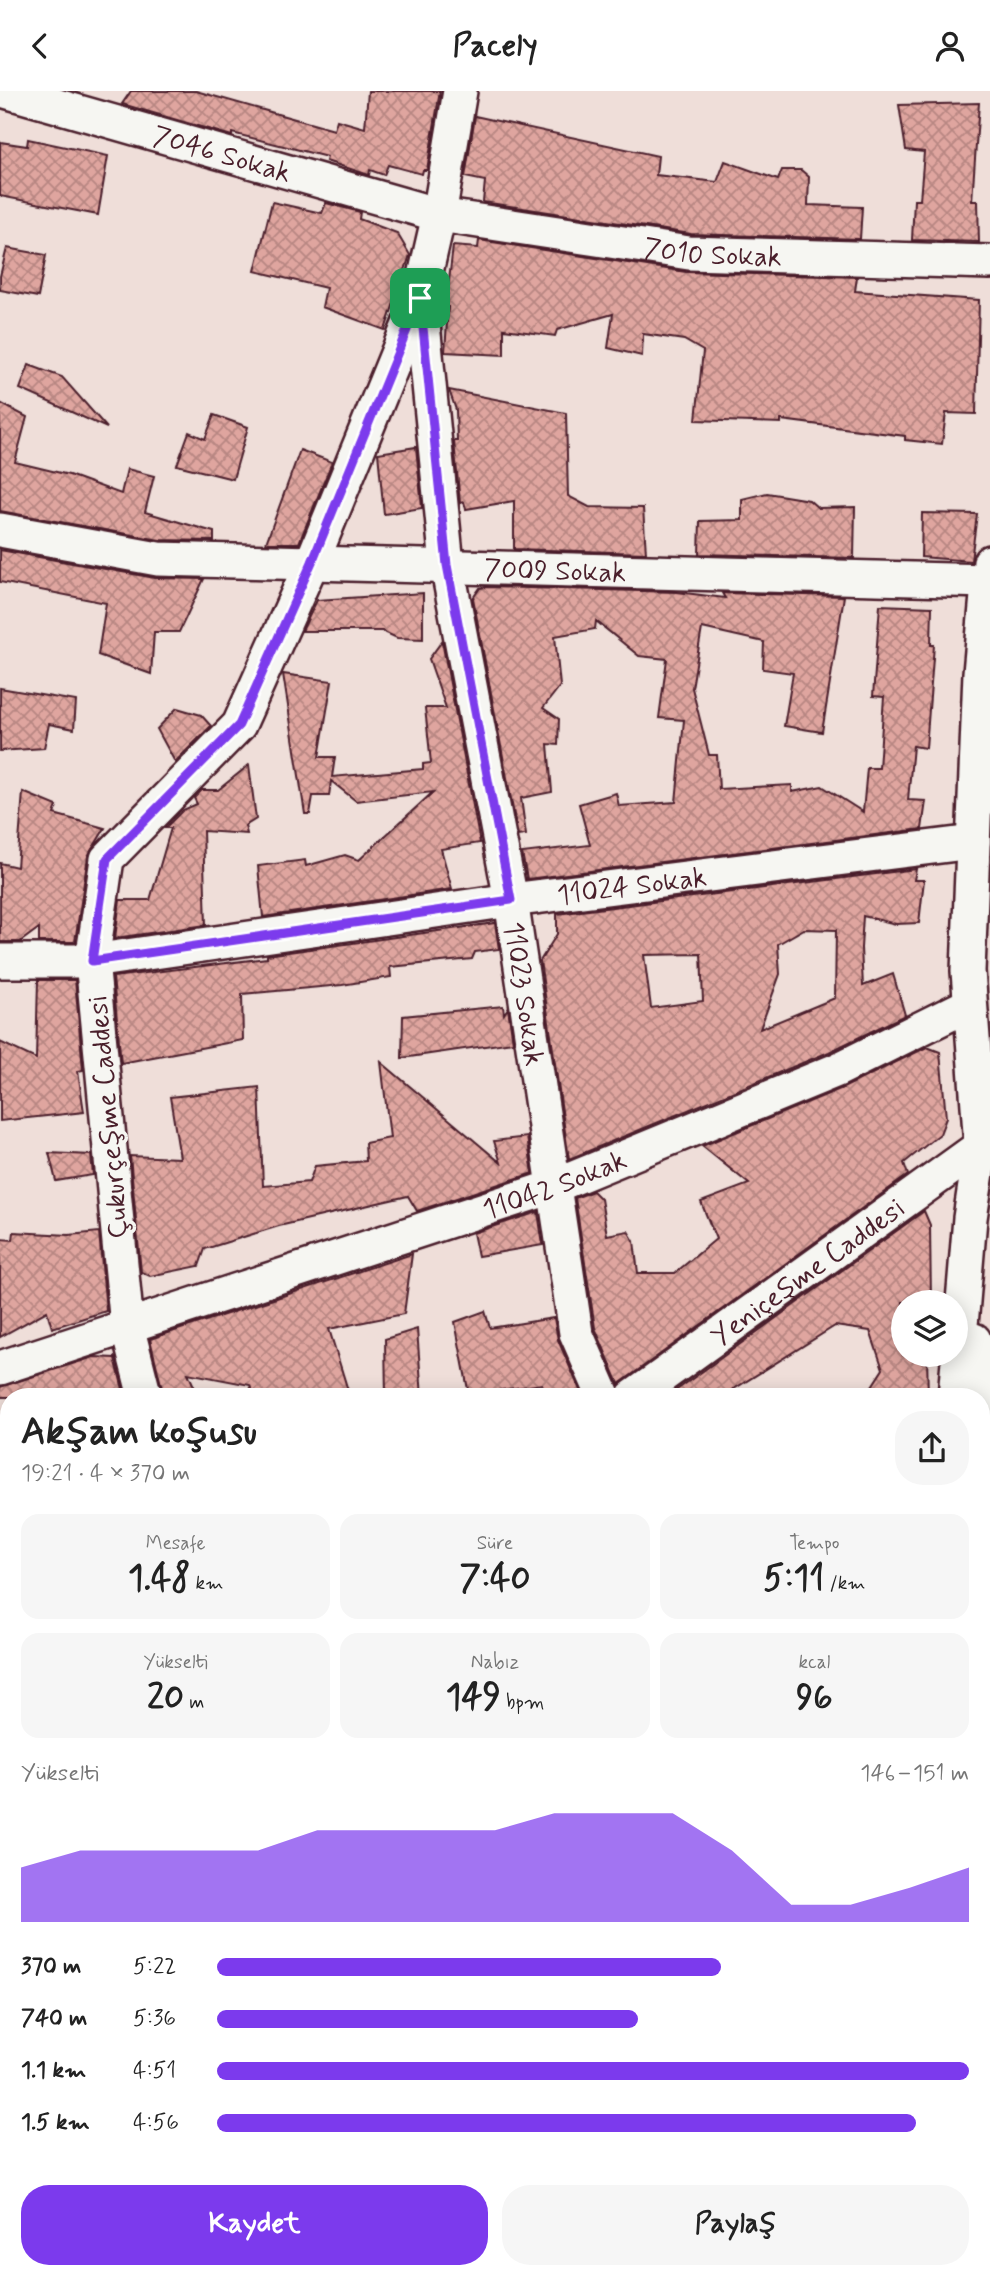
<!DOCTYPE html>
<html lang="tr">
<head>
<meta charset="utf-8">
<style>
	body { margin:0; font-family:Mynerve,sans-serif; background:#f6f6f6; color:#222; height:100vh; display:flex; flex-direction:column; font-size:26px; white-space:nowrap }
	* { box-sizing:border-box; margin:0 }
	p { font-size:23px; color:#767676 }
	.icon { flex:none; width:38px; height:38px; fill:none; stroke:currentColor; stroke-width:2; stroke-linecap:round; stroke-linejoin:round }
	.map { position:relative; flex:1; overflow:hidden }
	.details { position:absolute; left:0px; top:1297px; width:990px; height:891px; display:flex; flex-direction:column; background:#fff; border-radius:28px 28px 0 0; box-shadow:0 4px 18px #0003 }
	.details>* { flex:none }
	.controls { position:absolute; left:891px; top:1199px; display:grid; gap:14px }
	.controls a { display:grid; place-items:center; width:77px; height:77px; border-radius:50%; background:#fff; box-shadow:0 4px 18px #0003; font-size:35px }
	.pin { position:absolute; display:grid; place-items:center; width:60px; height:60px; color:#fff; margin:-30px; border-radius:14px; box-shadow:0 4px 10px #0006 }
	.round { display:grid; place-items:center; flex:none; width:74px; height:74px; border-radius:28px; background:#f6f6f6 }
	.head { display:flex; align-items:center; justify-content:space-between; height:119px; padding:0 21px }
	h1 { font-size:38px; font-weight:700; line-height:52px }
	.metrics { display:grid; grid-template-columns:repeat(3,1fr); gap:10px; height:119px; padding:7px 21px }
	.metrics div { display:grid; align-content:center; border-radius:18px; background:#f6f6f6; text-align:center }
	.metrics b { font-size:35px; font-weight:700 }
	.metrics small { font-size:19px; font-weight:400 }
	.metrics p { font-size:19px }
	.chart { height:196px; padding:14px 21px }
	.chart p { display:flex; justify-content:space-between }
	.chart svg { width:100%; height:126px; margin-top:7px; fill:#7c3aed; opacity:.7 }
	.cta { display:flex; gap:14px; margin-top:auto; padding:14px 21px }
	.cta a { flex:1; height:80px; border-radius:28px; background:#7c3aed; color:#fff; font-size:28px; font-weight:700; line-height:80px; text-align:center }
	.cta a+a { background:#f6f6f6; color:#222 }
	ul { padding:0 21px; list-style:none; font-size:23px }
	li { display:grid; grid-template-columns:112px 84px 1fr; align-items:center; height:52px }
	li i { height:18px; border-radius:9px; background:#7c3aed }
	header { display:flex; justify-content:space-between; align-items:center; height:91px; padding:0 21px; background:#fff; font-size:32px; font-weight:700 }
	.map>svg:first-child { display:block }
	.building { fill:url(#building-cross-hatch); stroke:#4a1f2b; stroke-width:2; fill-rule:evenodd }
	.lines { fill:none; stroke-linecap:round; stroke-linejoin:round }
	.minor-casing { stroke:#4a1f2b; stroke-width:38 }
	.major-casing { stroke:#4a1f2b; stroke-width:44 }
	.minor { stroke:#f6f6f2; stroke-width:33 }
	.major { stroke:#f6f6f2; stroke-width:38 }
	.route-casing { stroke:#fff; stroke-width:14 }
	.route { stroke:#7c3aed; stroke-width:9 }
	.labels { text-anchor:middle; stroke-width:7; stroke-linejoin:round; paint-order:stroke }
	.street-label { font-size:28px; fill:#4a1f2b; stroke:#f6f6f2 }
</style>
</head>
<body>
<header><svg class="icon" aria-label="back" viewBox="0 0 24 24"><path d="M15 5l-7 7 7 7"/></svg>Pacely<svg class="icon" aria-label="person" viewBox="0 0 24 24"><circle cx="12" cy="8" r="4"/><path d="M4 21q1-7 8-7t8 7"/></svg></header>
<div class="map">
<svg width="990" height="2187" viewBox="0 0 990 2187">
	<defs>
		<pattern id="building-cross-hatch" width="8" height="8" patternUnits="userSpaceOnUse" patternTransform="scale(1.75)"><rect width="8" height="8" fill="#dfa59f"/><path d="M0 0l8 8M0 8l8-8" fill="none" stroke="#b78682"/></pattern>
	</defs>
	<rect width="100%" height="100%" fill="#efded9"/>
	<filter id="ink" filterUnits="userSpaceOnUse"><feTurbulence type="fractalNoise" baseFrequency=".0143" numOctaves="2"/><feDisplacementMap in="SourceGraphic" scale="14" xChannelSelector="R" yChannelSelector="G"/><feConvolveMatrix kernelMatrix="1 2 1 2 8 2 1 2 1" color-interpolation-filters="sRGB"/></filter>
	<g filter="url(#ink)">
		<!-- building -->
		<g class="building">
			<path d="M131,0H196L334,39L337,29L365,37L368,0H440L427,79H423L422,83L388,74L384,84L370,79L369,84L326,70L327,66L232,42V45L122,13Z"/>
			<path d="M979,12L972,110H978L979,151L912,149L914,109H920L924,61L906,59L899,14Z"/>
			<path d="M475,25L658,65L656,84L717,91L725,70L778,89L782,79H801L809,86L808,114L862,116L860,148L691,143L483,111L485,90L465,86Z"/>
			<path d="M28,48L108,65L98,124L0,105V51L27,55Z"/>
			<path d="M272,111L322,122L326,112L360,121L359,128L397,142L410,164L385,239L322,216L326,197L255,180Z"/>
			<path d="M479,149L686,181L857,186L855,200L979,209L976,323L946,322L942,353L905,349V345L781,329V332L696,329L703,260L684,249L643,243L642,265L608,257L613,223L557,239L555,245L504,238V264L445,261L448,216H446L453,155L478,157Z"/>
			<path d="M7,157L46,164L38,206L0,199V185Z"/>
			<path d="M29,274L62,286L107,337L20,298Z"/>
			<path d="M449,299L566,322L568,405L589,416L643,417L646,462L514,458V410L466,418L464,411L460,412L454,350H457L456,319Z"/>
			<path d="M0,312L27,326L15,371L69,384L121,403L127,378L154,385L145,421L214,441V450L160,449L0,420Z"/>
			<path d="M214,324L248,336L233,388L177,374L189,341L205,348Z"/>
			<path d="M416,356L422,417L384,423L378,362Z"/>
			<path d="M300,359L332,371L299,452H266Z"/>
			<path d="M767,402L809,409L818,417L855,416L854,467L699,463L700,430L742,429V408Z"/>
			<path d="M922,422L977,423L971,470L921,466Z"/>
			<path d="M0,459L155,487L204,488L179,541H154L151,583L98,564L106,512L0,491Z"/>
			<path d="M486,496L677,501L725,507L722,502L844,505L822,641L784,635L793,582L763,578L764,551L702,537L692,597L709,664H717L719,698L792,694V701L822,695L863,721L867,677H879L884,606L873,605L880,514L932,516L931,554H934L926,657L913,655L908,709L926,710L922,738L527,788L522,762L590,754L579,713L616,702L619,715L676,711L684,629L659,627L667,568L639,565L596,530L595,538L555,545L560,595L543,617L559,628L558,654L548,653L552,701L521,707L526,744L518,745L473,507L480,497Z"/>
			<path d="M423,502V548L397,547L382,540H302L317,509Z"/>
			<path d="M442,550L480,752L441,758L452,798L263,826L258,775L305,769L306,775L345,764L359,769L433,701L356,710L331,690L329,705H313L310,723H305L283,583L332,590L319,666H335L332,686L423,678V673L431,672L425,617H446L429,568Z"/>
			<path d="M0,597L76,610L74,638L49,633L44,657L0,660Z"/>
			<path d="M177,617L201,624L211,635L175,671L157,638Z"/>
			<path d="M249,674L256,728L245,735L247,743L203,740L206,834L115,847L120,809H150L171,737H165L183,719L197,713L194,707L202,699H218Z"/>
			<path d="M23,701L57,715L54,723L105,737L88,765L75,851H39V837L20,851H0V772L17,776Z"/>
			<path d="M916,778L914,789H924L919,832L896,833L863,825L861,857L863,895L893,883L905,924L829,961L569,1068L540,870L557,843V823ZM804,838L836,839L835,907L760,938L780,883L778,853ZM701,863L703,910L651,917L644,864Z"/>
			<path d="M495,832L499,858L475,861L472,868L390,876L391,886L342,894L242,903L243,949L121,972L113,886L267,867V864Z"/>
			<path d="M38,889H75L83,979L78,980L84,1021L0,1030V951L36,968Z"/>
			<path d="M503,915L504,923L508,917L513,951L402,967L403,925Z"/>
			<path d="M927,956L940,961L946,1027L940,1043L904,1072L908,1084L619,1293L595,1237L575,1107L593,1100L601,1108L607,1144L628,1140L634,1150L638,1182H675L716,1148L701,1111L749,1093L702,1055L845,996Z"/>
			<path d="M381,971L501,1072L494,1050L527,1046L533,1082L417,1120L408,1105L279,1135L205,1158L199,1175L150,1185L141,1181L130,1065L180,1067L170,1006L259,996L263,1095L309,1091L315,1075L366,1070L365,1052L390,1047Z"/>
			<path d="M49,1062L91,1064L93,1084L56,1090Z"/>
			<path d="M924,1120L930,1134L931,1211H903V1264H927L928,1306H865L883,1278L870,1240L835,1235L721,1306H667Z"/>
			<path d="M538,1121L543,1154L478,1165L473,1142Z"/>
			<path d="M14,1141L69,1144L99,1141L106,1220L52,1237L47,1220L0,1246V1148L13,1149Z"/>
			<path d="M412,1163L404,1223L329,1238L350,1306H254L250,1294L188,1282L199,1306H164L150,1248Z"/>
			<path d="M485,1220L490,1237L554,1227L558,1249L583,1306H548L542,1293L469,1304L455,1231Z"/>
			<path d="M417,1238L422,1306H386L385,1248Z"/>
			<path d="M94,1266L115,1267L125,1306H0V1296Z"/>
		</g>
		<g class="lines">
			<defs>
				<g id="minor">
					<path id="s1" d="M5,0L439,124L689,162L990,171"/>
					<path id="s2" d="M421,213L447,474L511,809L576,1242L604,1306"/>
					<path id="s3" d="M0,439L158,468L988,490"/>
					<path id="s4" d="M0,870H92L511,809L973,751"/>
					<path d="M974,1249L980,1306"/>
					<path id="s5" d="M0,1277L552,1096L837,979L968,914"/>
					<path d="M145,1306L127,1235L92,870L107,768L239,634L312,471L420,207L439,124L460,0"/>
					<path id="s6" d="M633,1306L981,1055"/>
					<path d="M955,1306L970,1127L981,1055L968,880L980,582L990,471"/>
					<path d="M982,1323L988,1389"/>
					<path d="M0,1588L9,1585"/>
					<path d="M0,1778L9,1771"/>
					<path d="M982,2070L990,2097"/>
					<path d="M446,2179L448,2187"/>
					<path d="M637,2179L638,2187"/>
				</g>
				<g id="major">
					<path d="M982,1388L990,1390"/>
					<path d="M982,1465L990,1464"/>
					<path d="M1,2187L12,2179"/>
				</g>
			</defs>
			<!-- minor casing -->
			<use href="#minor" class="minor-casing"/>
			<!-- major casing -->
			<use href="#major" class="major-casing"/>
			<!-- minor -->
			<use href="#minor" class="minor"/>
			<!-- major -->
			<use href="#major" class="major"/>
		</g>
	</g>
	<g class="lines" filter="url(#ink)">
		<defs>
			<path id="route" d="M420,207L447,474L511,809L92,870L107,768L239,634L312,471Z"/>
		</defs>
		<!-- route casing -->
		<use href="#route" class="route-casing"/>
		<!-- route -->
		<use href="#route" class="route"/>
	</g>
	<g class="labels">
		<!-- street labels -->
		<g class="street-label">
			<text dy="10" stroke="none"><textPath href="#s1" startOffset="226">7046 Sokak</textPath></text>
			<text dy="10" stroke="none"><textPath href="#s1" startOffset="728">7010 Sokak</textPath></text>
			<text dy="10" stroke="none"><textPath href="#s3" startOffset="558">7009 Sokak</textPath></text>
			<text dy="10" stroke="none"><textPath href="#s4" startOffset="637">11024 Sokak</textPath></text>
			<text dy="10" stroke="none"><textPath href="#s2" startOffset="698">11023 Sokak</textPath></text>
			<text transform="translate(107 1026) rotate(-95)" y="10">Çukurçeşme Caddesi</text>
			<text dy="10" stroke="none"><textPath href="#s5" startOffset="584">11042 Sokak</textPath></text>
			<text dy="10" stroke="none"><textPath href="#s6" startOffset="215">Yeniçeşme Caddesi</textPath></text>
		</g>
	</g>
</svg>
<div class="controls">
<a><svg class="icon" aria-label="layers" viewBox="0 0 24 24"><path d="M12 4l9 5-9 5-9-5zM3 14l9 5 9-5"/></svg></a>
</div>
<div class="pin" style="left:420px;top:207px;background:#1e9e55"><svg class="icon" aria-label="arrive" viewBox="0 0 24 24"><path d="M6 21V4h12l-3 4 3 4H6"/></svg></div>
<section class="details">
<div class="head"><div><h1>Akşam koşusu</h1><p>19:21 · 4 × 370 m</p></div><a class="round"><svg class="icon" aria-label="share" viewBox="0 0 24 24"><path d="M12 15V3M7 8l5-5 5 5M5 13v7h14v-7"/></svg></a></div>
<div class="metrics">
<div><p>Mesafe</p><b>1.48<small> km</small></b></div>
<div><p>Süre</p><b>7:40</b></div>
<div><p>Tempo</p><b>5:11<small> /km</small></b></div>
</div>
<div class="metrics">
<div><p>Yükselti</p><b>20<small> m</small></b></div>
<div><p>Nabız</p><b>149<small> bpm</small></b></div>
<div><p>kcal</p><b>96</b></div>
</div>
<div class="chart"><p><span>Yükselti</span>146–151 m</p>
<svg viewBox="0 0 160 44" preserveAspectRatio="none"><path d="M0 44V25L10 19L20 19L30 19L40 19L50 12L60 12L70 12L80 12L90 6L100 6L110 6L120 19L130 38L140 38L150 32L160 25V44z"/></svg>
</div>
<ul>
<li><b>370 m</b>5:22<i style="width:67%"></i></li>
<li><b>740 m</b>5:36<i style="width:56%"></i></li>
<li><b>1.1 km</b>4:51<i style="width:100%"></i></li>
<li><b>1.5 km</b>4:56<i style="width:93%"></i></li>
</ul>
<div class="cta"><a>Kaydet</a><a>Paylaş</a></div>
</section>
</div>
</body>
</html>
